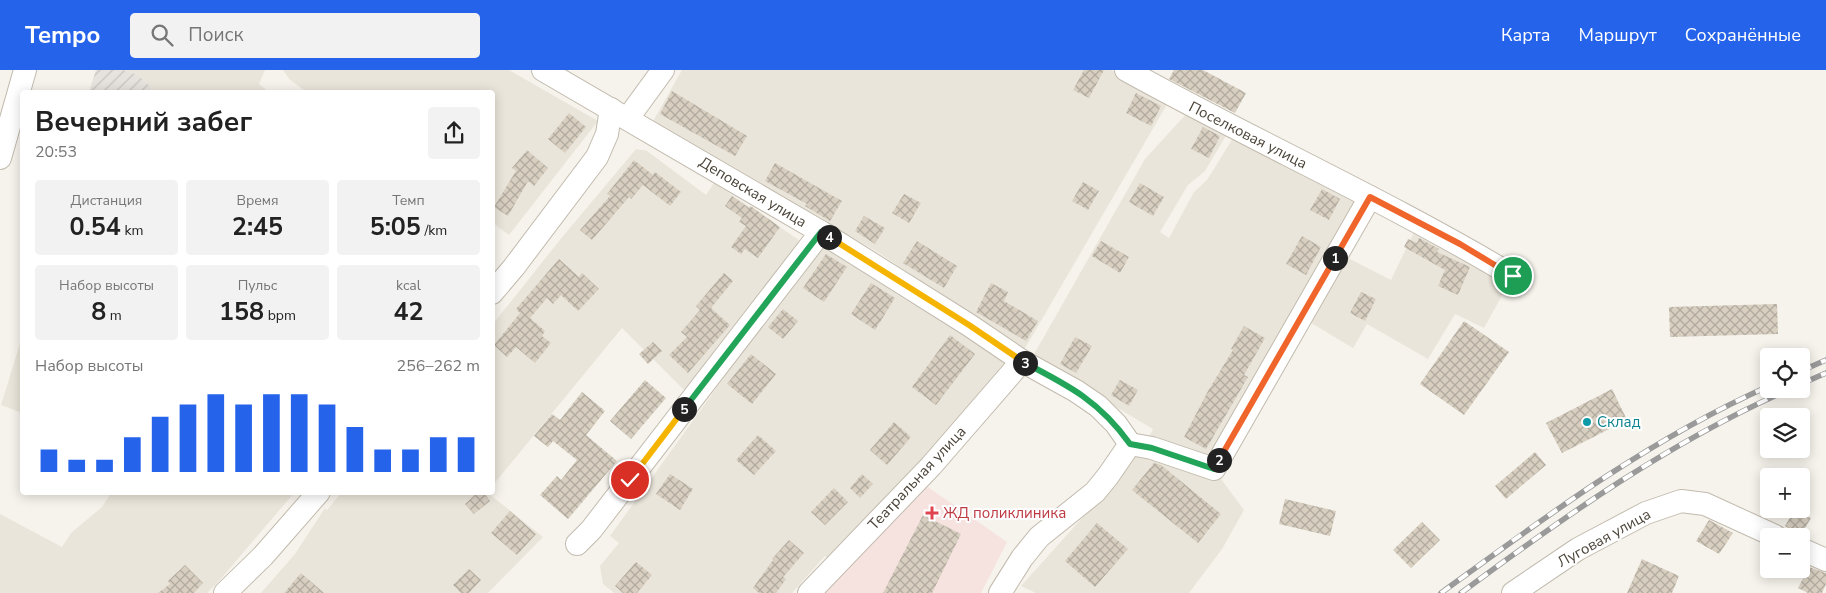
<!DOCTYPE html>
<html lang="ru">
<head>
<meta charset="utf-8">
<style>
	body { margin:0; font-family:"Nunito Sans",sans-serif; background:#f2f2f2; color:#222; height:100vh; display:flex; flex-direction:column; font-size:19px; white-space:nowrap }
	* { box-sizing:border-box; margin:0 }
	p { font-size:16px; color:#767676 }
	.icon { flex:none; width:28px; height:28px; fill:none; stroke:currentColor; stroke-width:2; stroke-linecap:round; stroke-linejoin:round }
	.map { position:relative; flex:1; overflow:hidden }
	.sheet { position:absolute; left:20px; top:20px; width:475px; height:405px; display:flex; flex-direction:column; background:#fff; border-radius:5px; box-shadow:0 2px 12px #0003 }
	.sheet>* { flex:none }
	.fabs { position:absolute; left:1760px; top:278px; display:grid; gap:10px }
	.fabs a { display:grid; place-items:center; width:50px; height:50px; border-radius:5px; background:#fff; box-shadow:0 2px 12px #0003; font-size:25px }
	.pin { position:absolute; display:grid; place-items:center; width:42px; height:42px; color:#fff; margin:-21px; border:2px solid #fff; border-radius:50%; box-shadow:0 1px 5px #0007 }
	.km { position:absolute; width:25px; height:25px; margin:-12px; border-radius:50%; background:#222; color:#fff; font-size:14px; line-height:25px; text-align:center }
	.round { display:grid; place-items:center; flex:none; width:52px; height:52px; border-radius:5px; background:#f2f2f2 }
	.headline { display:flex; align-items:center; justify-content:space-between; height:85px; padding:0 15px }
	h1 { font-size:28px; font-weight:700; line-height:38px }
	.figures { display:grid; grid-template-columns:repeat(3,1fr); gap:8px; height:85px; padding:5px 15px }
	.figures div { display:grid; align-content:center; border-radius:5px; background:#f2f2f2; text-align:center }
	.figures b { font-size:25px; font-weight:700 }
	.figures small { font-size:14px; font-weight:400 }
	.figures p { font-size:14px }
	.chart { height:140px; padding:10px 15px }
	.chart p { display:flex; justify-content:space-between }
	.chart svg { width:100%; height:90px; margin-top:5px; stroke:#2563eb; stroke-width:6 }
	header { display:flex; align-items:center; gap:30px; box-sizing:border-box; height:70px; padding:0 25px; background:#2563eb; color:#fff }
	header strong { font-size:24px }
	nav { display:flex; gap:28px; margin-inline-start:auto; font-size:18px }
	.search { width:350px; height:45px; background:#f2f2f2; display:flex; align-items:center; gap:12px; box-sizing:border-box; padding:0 18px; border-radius:5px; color:#767676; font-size:19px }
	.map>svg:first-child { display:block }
	.residential { fill:#eae5da }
	.industrial { fill:url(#industrial-furrows) }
	.medical { fill:#f6e3e0 }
	.building { fill:url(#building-cross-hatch) }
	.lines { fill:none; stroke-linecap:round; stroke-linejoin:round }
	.minor-casing { stroke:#c2bbae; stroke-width:24 }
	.minor { stroke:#fff; stroke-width:22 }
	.rail-casing { stroke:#9a9a9a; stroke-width:5.5 }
	.rail { stroke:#fff; stroke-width:4; stroke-dasharray:11; stroke-linecap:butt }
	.split-1-casing { stroke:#fff; stroke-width:10 }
	.split-2-casing { stroke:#fff; stroke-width:10 }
	.split-3-casing { stroke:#fff; stroke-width:10 }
	.split-4-casing { stroke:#fff; stroke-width:10 }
	.split-5-casing { stroke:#fff; stroke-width:10 }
	.split-6-casing { stroke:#fff; stroke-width:10 }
	.split-1 { stroke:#f0652b; stroke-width:6 }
	.split-2 { stroke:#f0652b; stroke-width:6 }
	.split-3 { stroke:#22a559; stroke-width:6 }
	.split-4 { stroke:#f5b400; stroke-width:6 }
	.split-5 { stroke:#22a559; stroke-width:6 }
	.split-6 { stroke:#f5b400; stroke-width:6 }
	.culture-dot { fill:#0f9aa8; stroke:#fff; stroke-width:2 }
	.health-dot { fill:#e0444e; stroke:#fff; stroke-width:2 }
	.labels { text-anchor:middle; stroke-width:4; stroke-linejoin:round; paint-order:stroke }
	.street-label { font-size:15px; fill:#4b4439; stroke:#fff }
	.culture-label { font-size:15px; fill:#0d838f; stroke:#fff; text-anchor:start }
	.health-label { font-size:15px; fill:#be3a42; stroke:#fff; text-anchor:start }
</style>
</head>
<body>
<header>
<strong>Tempo</strong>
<div class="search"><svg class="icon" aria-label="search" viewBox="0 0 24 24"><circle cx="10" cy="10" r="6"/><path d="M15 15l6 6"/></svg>Поиск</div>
<nav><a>Карта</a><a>Маршрут</a><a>Сохранённые</a></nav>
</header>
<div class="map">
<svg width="1826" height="523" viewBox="0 0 1826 523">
	<defs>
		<pattern id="industrial-furrows" width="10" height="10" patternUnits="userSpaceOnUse" patternTransform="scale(1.25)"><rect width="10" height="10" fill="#e6e2dd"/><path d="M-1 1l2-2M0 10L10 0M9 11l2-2" fill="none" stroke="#c7c3be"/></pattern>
		<pattern id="building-cross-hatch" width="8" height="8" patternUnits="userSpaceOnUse" patternTransform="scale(1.25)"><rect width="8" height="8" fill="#d8cfc1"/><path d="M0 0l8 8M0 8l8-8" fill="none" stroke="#b1aa9e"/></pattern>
	</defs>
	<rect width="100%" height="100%" fill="#f6f3ec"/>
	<!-- residential -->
	<g class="residential">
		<path d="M123,0H265L259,14L269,22H156L138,5Z"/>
		<path d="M283,0H509L598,51L509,165L493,153L492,22H307L290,10Z"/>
		<path d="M682,0H1111L1169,31L1024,280L876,181L652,53Z"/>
		<path d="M1187,43L1227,64L1205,101L1188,115L1160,162L1169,168L1194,122L1207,110L1233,68L1358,134L1208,390L1149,367L1153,359L1099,327L1033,286L1145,89Z"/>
		<path d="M636,79L647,81L706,125L714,113L799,170L792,185L686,322L622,258L493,415V254L559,171Z"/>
		<path d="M1415,160L1510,211L1484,258L1455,244L1428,289L1367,254L1353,278L1308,251L1346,187L1391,210Z"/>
		<path d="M822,176L901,227L1009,292L952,362L830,489L825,486L792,523H614L603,514L600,496L619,473L610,466L756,263Z"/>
		<path d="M22,267V343L1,335Z"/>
		<path d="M1140,380L1221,409L1244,440L1222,479L1189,523H1036L1021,516L1093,436Z"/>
		<path d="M111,423H294L219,511L207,523H0V444L62,477L71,463L102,437Z"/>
		<path d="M341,423H488L543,467L488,523H261L295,484L325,438L327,440Z"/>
	</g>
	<!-- industrial -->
	<path class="industrial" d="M96,0H123L138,5L156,22H89Z"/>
	<!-- medical -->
	<path class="medical" d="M925,415L1007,472L981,523H823Z"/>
	<!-- building -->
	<g class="building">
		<path d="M1084,0H1104L1089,28L1073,20Z"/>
		<path d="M1174,0H1203L1246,23L1235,43L1169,9Z"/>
		<path d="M672,21L747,66L735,86L660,44Z"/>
		<path d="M1136,23L1161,36L1151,56L1126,43Z"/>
		<path d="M569,43L586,57L565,83L548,69Z"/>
		<path d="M1203,57L1220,66L1209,88L1191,79Z"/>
		<path d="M527,80L548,98L534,116L528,111L508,146L494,137L516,101L512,98Z"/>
		<path d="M634,90L653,105L655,102L681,122L670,136L643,115L631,129L629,127L592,170L580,160L610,126L607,124Z"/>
		<path d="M775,93L842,131L830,151L805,136L807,134L765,111Z"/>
		<path d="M1083,112L1099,121L1088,140L1072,131Z"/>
		<path d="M1140,113L1164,127L1153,146L1129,132Z"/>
		<path d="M1322,119L1340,129L1329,150L1310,140Z"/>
		<path d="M904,124L921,133L909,153L892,143Z"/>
		<path d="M732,126L749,138L750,136L752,137L780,157L758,188L745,179L741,184L731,177L746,156L739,152L742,148L725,136Z"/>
		<path d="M864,146L885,158L875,174L855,161Z"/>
		<path d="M1302,166L1321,177L1306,205L1286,194Z"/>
		<path d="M1419,168L1439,179L1437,182L1470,197L1458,225L1438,216L1445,200L1404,177L1408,169L1417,173Z"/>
		<path d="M917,171L957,196L944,218L903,193Z"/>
		<path d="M1101,171L1129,187L1120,203L1092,186Z"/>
		<path d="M826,184L847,197L824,232L803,218Z"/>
		<path d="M559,189L579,207L582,203L599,219L578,241L561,225L553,234L547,228L530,248L545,261L542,266L551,273L535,293L516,277L507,287L494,275L520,243L516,239Z"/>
		<path d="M724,203L733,211L711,238L730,255L688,303L669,285L687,267L681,262L700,240L696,236Z"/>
		<path d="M871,213L895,228L875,260L851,244Z"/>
		<path d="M991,213L1008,222L1004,231L1038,251L1026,271L976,242Z"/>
		<path d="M1361,222L1376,229L1365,251L1350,243Z"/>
		<path d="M1777,234L1778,264L1670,267L1669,237Z"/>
		<path d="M783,239L798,251L783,269L768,257Z"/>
		<path d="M1464,251L1509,282L1464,345L1420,314Z"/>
		<path d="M1244,256L1265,268L1244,305L1248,307L1206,379L1184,367L1208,321L1233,280L1231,279Z"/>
		<path d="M950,265L975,284L936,335L912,317Z"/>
		<path d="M1075,267L1092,276L1076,303L1060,294Z"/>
		<path d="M653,272L662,281L648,294L639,284Z"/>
		<path d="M751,284L776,304L752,334L727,314Z"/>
		<path d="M645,310L666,328L631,369L610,351Z"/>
		<path d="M1120,310L1138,320L1129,336L1111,325Z"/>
		<path d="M1612,319L1627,350L1562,383L1546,353Z"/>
		<path d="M582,322L605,341L586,365L617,391L568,449L540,425L557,406L561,410L577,390L553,371L548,377L534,366L552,344L560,350Z"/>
		<path d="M894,352L911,367L887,395L870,380Z"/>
		<path d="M758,365L776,381L754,405L736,390Z"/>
		<path d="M1535,382L1546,395L1506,429L1495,416Z"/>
		<path d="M1154,393L1161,395L1221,444L1198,473L1132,420Z"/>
		<path d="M670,404L693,419L680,440L656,424Z"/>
		<path d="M862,404L873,414L860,428L850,418Z"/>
		<path d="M834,418L848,432L825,455L811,442Z"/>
		<path d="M478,422H483L490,431L474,444L465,434Z"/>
		<path d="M1285,429L1336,441L1330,466L1279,454Z"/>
		<path d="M1795,439L1811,448L1801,465L1785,456Z"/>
		<path d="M510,441L536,464L517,485L491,463Z"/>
		<path d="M923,445L961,464L932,523H883Z"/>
		<path d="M1709,450L1733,463L1719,484L1696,471Z"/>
		<path d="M1422,452L1440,470L1411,498L1393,480Z"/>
		<path d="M1097,453L1128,479L1095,517L1065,491Z"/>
		<path d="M789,470L804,483L783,507L786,509L776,523H759L753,518L773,490L772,489Z"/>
		<path d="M1642,489L1679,506L1672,523H1627Z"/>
		<path d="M636,492L652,505L637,523H623L615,516Z"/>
		<path d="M185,495L203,513L194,523H158L170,514L168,511Z"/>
		<path d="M1809,497L1826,503V514L1822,523H1808L1798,518Z"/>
		<path d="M469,499L481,510L469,523H461L453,515Z"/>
		<path d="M301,503L324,523H284Z"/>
	</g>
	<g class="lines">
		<defs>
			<g id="minor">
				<path d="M543,0L821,162L969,255L1022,291L1076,321L1098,336L1116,354L1130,374L1152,378L1214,399L1370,127"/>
				<path d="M1126,0C1254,71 1388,131 1513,206"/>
				<path d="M628,48L663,0"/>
				<path d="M0,88L25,0"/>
				<path d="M492,223L514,197L597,87L607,64L611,39"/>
				<path d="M577,474L591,460L821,162"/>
				<path d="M1801,479L1826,490"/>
				<path d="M225,523L263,486L319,422"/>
				<path d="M809,523L931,396L1022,291"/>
				<path d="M1000,523L1022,488L1039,467L1095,422L1108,406L1130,374"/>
				<path d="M1513,523L1578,479L1646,443L1681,431L1705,434L1775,466"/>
			</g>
		</defs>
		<!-- minor casing -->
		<use href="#minor" class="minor-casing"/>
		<!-- minor -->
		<use href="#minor" class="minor"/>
		<defs>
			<g id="rail">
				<path d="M1801,301L1826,290"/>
				<path d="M1801,314L1826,303"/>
				<path d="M1441,523C1545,447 1650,369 1769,316"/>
				<path d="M1461,523C1565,446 1671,371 1790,319"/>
			</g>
		</defs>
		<!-- rail casing -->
		<use href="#rail" class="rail-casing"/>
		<!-- rail -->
		<use href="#rail" class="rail"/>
	</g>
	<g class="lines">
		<defs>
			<path id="split-1" d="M1335,188L1370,127L1460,174L1513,206"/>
			<path id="split-2" d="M1219,390L1335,188"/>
			<path id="split-3" d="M1025,293C1070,316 1100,332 1130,374L1152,378L1214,399L1219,390"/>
			<path id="split-4" d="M829,167L969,255L1025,293"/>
			<path id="split-5" d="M684,339L821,162L829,167"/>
			<path id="split-6" d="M630,410L684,339"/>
		</defs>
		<!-- split-1 casing -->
		<use href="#split-1" class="split-1-casing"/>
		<!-- split-2 casing -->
		<use href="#split-2" class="split-2-casing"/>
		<!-- split-3 casing -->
		<use href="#split-3" class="split-3-casing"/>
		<!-- split-4 casing -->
		<use href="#split-4" class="split-4-casing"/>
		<!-- split-5 casing -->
		<use href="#split-5" class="split-5-casing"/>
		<!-- split-6 casing -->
		<use href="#split-6" class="split-6-casing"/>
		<!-- split-1 -->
		<use href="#split-1" class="split-1"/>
		<!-- split-2 -->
		<use href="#split-2" class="split-2"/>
		<!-- split-3 -->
		<use href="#split-3" class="split-3"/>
		<!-- split-4 -->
		<use href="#split-4" class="split-4"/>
		<!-- split-5 -->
		<use href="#split-5" class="split-5"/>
		<!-- split-6 -->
		<use href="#split-6" class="split-6"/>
	</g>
	<!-- markers -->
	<circle class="culture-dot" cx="1587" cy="352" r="5"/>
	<path class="health-dot" d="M929.5 435.5h5v5h5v5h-5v5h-5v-5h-5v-5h5z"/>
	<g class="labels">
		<!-- street labels -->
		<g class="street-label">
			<text transform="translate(1248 65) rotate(27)" y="5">Поселковая улица</text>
			<text transform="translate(753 122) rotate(31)" y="5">Деповская улица</text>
			<text transform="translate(917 408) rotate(-47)" y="5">Театральная улица</text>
			<text transform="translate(1604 468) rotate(-29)" y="5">Луговая улица</text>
		</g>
		<!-- culture labels -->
		<g class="culture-label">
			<text x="1597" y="357">Склад</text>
		</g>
		<!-- health labels -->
		<g class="health-label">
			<text x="943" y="448">ЖД поликлиника</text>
		</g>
	</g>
</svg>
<div class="fabs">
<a><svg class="icon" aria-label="locate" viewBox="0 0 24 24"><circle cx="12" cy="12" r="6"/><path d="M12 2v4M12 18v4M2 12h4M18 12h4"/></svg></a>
<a><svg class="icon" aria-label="layers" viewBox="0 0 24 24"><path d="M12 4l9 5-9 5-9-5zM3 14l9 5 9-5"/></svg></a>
<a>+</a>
<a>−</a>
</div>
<div class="pin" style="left:1513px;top:206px;background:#1e9e55"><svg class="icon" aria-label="arrive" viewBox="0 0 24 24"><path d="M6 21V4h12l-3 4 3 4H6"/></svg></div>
<div class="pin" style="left:630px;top:410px;background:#d93025"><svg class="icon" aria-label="check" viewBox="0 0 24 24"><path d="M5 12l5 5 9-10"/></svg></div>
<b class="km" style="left:1335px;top:188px">1</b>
<b class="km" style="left:1219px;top:390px">2</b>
<b class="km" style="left:1025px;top:293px">3</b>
<b class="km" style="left:829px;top:167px">4</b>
<b class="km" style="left:684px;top:339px">5</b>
<section class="sheet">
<div class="headline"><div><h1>Вечерний забег</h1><p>20:53</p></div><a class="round"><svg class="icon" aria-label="share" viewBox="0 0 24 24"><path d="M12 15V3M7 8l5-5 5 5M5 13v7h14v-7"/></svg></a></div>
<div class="figures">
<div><p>Дистанция</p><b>0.54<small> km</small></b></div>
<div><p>Время</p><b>2:45</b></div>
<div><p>Темп</p><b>5:05<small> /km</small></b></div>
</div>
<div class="figures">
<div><p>Набор высоты</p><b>8<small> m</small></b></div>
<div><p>Пульс</p><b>158<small> bpm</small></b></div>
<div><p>kcal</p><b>42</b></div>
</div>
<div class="chart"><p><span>Набор высоты</span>256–262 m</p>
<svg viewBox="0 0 160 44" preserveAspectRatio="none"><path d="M5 44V33M15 44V38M25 44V38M35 44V27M45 44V17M55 44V11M65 44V6M75 44V11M85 44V6M95 44V6M105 44V11M115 44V22M125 44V33M135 44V33M145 44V27M155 44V27"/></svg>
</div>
</section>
</div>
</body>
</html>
